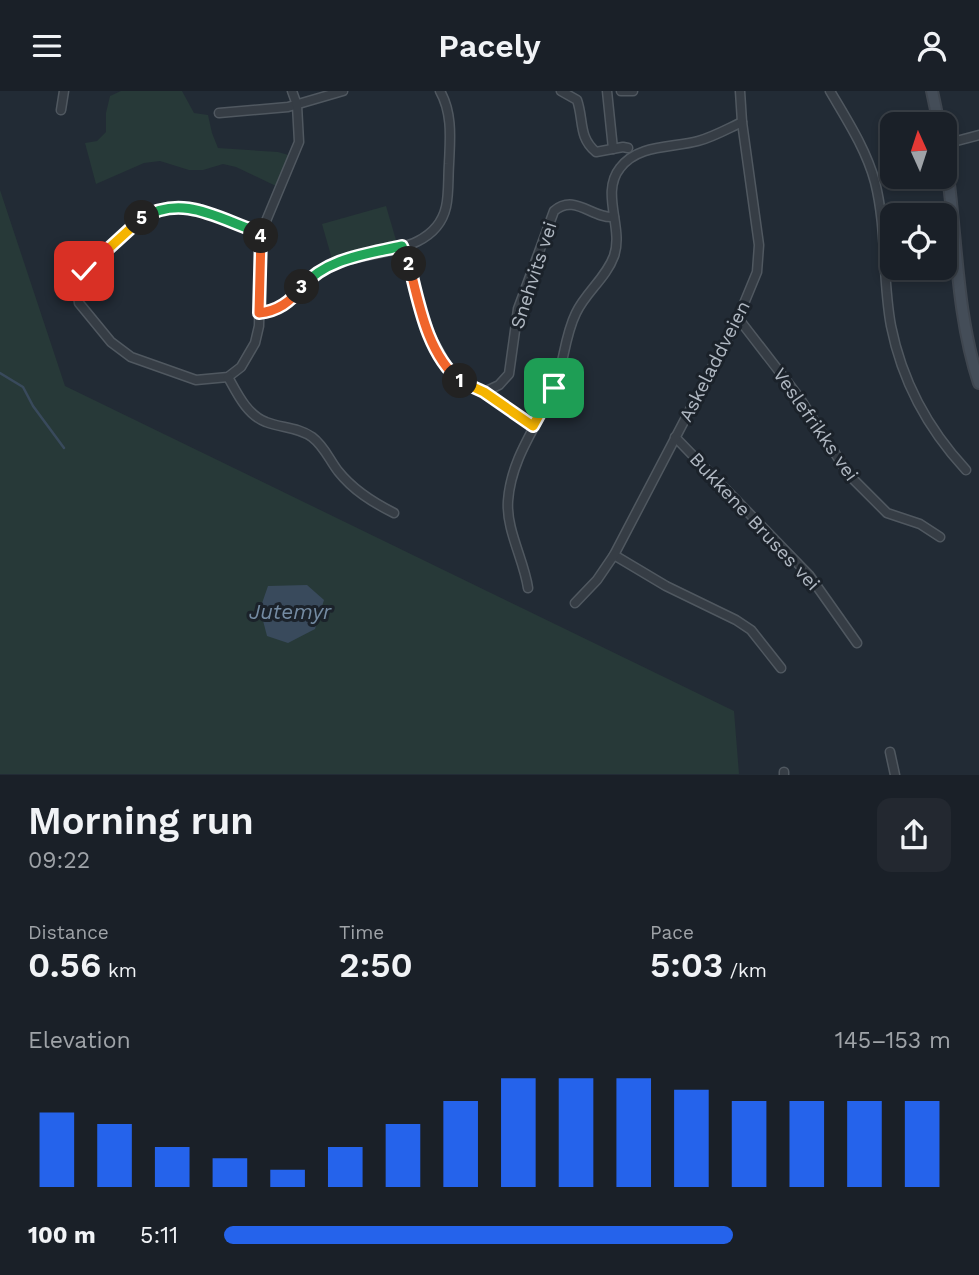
<!DOCTYPE html>
<html lang="en">
<head>
<meta charset="utf-8">
<style>
	body { margin:0; font-family:"Work Sans",sans-serif; background:#232830; color:#f1f3f6; height:100vh; display:flex; flex-direction:column; font-size:26px; white-space:nowrap }
	* { box-sizing:border-box; margin:0 }
	p { font-size:23px; color:#9fa3a8 }
	.icon { flex:none; width:38px; height:38px; fill:none; stroke:currentColor; stroke-width:2; stroke-linecap:round; stroke-linejoin:round }
	.map { position:relative; height:684px; overflow:hidden }
	.panel { display:flex; flex-direction:column; background:#1a2028; flex:1 }
	.panel>* { flex:none }
	.needle { width:46px; rotate:357deg }
	.controls { position:absolute; left:880px; top:21px; display:grid; gap:14px }
	.controls a { display:grid; place-items:center; width:77px; height:77px; border-radius:14px; background:#1a2028; box-shadow:0 4px 10px #0003,0 0 0 2px #383e45; font-size:35px }
	.pin { position:absolute; display:grid; place-items:center; width:60px; height:60px; color:#fff; margin:-30px; border-radius:14px; box-shadow:0 4px 10px #0006 }
	.km { position:absolute; width:35px; height:35px; margin:-18px; border-radius:50%; background:#222; color:#fff; font-size:19px; line-height:35px; text-align:center }
	.round { display:grid; place-items:center; flex:none; width:74px; height:74px; border-radius:14px; background:#232830 }
	.headline { display:flex; align-items:center; justify-content:space-between; height:119px; padding:0 28px }
	h1 { font-size:38px; font-weight:600; line-height:52px }
	.stats { display:grid; grid-template-columns:repeat(3,1fr); gap:10px; height:119px; padding:7px 28px }
	.stats div { display:grid; align-content:center }
	.stats b { font-size:35px; font-weight:600 }
	.stats small { font-size:19px; font-weight:400 }
	.stats p { font-size:19px }
	.chart { height:196px; padding:14px 28px }
	.chart p { display:flex; justify-content:space-between }
	.chart svg { width:100%; height:126px; margin-top:7px; stroke:#2563eb; stroke-width:6 }
	ul { padding:0 28px; list-style:none; font-size:23px }
	li { display:grid; grid-template-columns:112px 84px 1fr; align-items:center; height:52px }
	li i { height:18px; border-radius:9px; background:#2563eb }
	header { display:flex; justify-content:space-between; align-items:center; height:91px; padding:0 28px; background:#1a2028; font-size:32px; font-weight:600 }
	.map>svg:first-child { display:block }
	.green { fill:#273938 }
	.water { fill:#394a5c }
	.lines { fill:none; stroke-linecap:round; stroke-linejoin:round }
	.stream { stroke:#394a5c; stroke-width:2.5 }
	.street-casing { stroke:#505860; stroke-width:11 }
	.secondary-casing { stroke:#3f464f; stroke-width:14 }
	.street { stroke:#363d45; stroke-width:8 }
	.secondary { stroke:#444d58; stroke-width:10 }
	.split-1-casing { stroke:#fff; stroke-width:14 }
	.split-2-casing { stroke:#fff; stroke-width:14 }
	.split-3-casing { stroke:#fff; stroke-width:14 }
	.split-4-casing { stroke:#fff; stroke-width:14 }
	.split-5-casing { stroke:#fff; stroke-width:14 }
	.split-6-casing { stroke:#fff; stroke-width:14 }
	.split-1 { stroke:#f5b400; stroke-width:9 }
	.split-2 { stroke:#f0652b; stroke-width:9 }
	.split-3 { stroke:#22a559; stroke-width:9 }
	.split-4 { stroke:#f0652b; stroke-width:9 }
	.split-5 { stroke:#22a559; stroke-width:9 }
	.split-6 { stroke:#f5b400; stroke-width:9 }
	.labels { text-anchor:middle; stroke-width:6; stroke-linejoin:round; paint-order:stroke }
	.street-label { font-size:19px; fill:#b0b8c2; stroke:#1b222a }
	.water-label { font-size:21px; font-style:italic; fill:#748ba2; stroke:#1b222a }
</style>
</head>
<body>
<header><svg class="icon" aria-label="menu" viewBox="0 0 24 24"><path d="M4 6h16M4 12h16M4 18h16"/></svg>Pacely<svg class="icon" aria-label="person" viewBox="0 0 24 24"><circle cx="12" cy="8" r="4"/><path d="M4 21q1-7 8-7t8 7"/></svg></header>
<div class="map">
<svg width="979" height="684" viewBox="0 0 979 684">
	<rect width="100%" height="100%" fill="#222b35"/>
	<!-- green -->
	<g class="green">
		<path d="M121,0H182L194,22L208,24L212,42L218,57L278,61L292,65L276,95L236,76L223,73L203,79H189L160,70L144,72L96,93L85,52L97,50L106,41V22L110,5Z"/>
		<path d="M0,99L65,295L734,620L739,683H0Z"/>
		<path d="M386,115L396,149L332,168L322,133Z"/>
	</g>
	<!-- water -->
	<path class="water" d="M307,494L324,509L315,538L288,552L267,545L260,518L268,495Z"/>
	<g class="lines">
		<!-- stream -->
		<path class="stream" d="M0,282L23,296L33,315L64,357"/>
		<defs>
			<g id="street">
				<path d="M561,0L577,9C584,29 578,46 596,61L623,56L628,57"/>
				<path d="M607,0L613,58"/>
				<path d="M621,0H633"/>
				<path d="M830,0C847,29 866,58 875,91C887,138 882,187 891,235C902,290 928,338 966,379"/>
				<path d="M61,19L64,0"/>
				<path d="M219,22L288,16L343,0"/>
				<path d="M945,53L979,44"/>
				<path d="M261,142L197,117H165L154,120L142,127L84,179L77,195L79,212L111,251L131,266L196,289L228,286L241,276L255,252L259,235L261,142L299,51L297,14L292,0"/>
				<path d="M403,155L427,239L452,284L464,294L484,301L533,335"/>
				<path d="M259,222C290,219 298,192 323,178C360,157 434,168 446,116C449,103 448,87 449,73C450,49 453,23 440,0"/>
				<path d="M738,227L799,306L849,384L887,422L920,433L940,446"/>
				<path d="M228,286C237,302 247,324 266,331C281,337 298,336 312,346C324,355 329,368 338,380C353,399 372,411 394,422"/>
				<path d="M484,301L499,294L509,283L518,218L554,120C575,102 592,128 614,126"/>
				<path d="M675,346L809,484L857,552"/>
				<path d="M614,464L666,495L736,529L751,539L781,577"/>
				<path d="M528,497C524,469 506,439 508,410C511,367 537,335 554,298C564,274 564,246 576,222C586,201 606,187 614,165C624,137 600,102 620,77C638,53 672,57 698,50C713,46 727,38 742,31"/>
				<path d="M575,512L597,489L614,464L738,227L757,181L759,154L742,31L740,0"/>
				<path d="M890,661L895,684"/>
				<path d="M784,681V684"/>
			</g>
			<g id="secondary">
				<path d="M932,0L939,33"/>
				<path d="M945,63C957,138 955,220 979,292"/>
			</g>
		</defs>
		<!-- street casing -->
		<use href="#street" class="street-casing"/>
		<!-- secondary casing -->
		<use href="#secondary" class="secondary-casing"/>
		<!-- street -->
		<use href="#street" class="street"/>
		<!-- secondary -->
		<use href="#secondary" class="secondary"/>
	</g>
	<g class="lines">
		<defs>
			<path id="split-1" d="M460,290L484,301L533,335L554,297"/>
			<path id="split-2" d="M409,173C419,213 427,262 460,290"/>
			<path id="split-3" d="M302,196C326,167 368,163 402,155L409,173"/>
			<path id="split-4" d="M261,145L259,222C278,220 290,211 302,196"/>
			<path id="split-5" d="M142,127C184,102 220,129 261,142V145"/>
			<path id="split-6" d="M84,180L142,127"/>
		</defs>
		<!-- split-1 casing -->
		<use href="#split-1" class="split-1-casing"/>
		<!-- split-2 casing -->
		<use href="#split-2" class="split-2-casing"/>
		<!-- split-3 casing -->
		<use href="#split-3" class="split-3-casing"/>
		<!-- split-4 casing -->
		<use href="#split-4" class="split-4-casing"/>
		<!-- split-5 casing -->
		<use href="#split-5" class="split-5-casing"/>
		<!-- split-6 casing -->
		<use href="#split-6" class="split-6-casing"/>
		<!-- split-1 -->
		<use href="#split-1" class="split-1"/>
		<!-- split-2 -->
		<use href="#split-2" class="split-2"/>
		<!-- split-3 -->
		<use href="#split-3" class="split-3"/>
		<!-- split-4 -->
		<use href="#split-4" class="split-4"/>
		<!-- split-5 -->
		<use href="#split-5" class="split-5"/>
		<!-- split-6 -->
		<use href="#split-6" class="split-6"/>
	</g>
	<g class="labels">
		<!-- street labels -->
		<g class="street-label">
			<text transform="translate(533 184) rotate(-72)" y="7">Snehvits vei</text>
			<text transform="translate(714 270) rotate(-63)" y="7">Askeladdveien</text>
			<text transform="translate(816 333) rotate(55)" y="7">Veslefrikks vei</text>
			<text transform="translate(755 430) rotate(47)" y="7">Bukkene Bruses vei</text>
		</g>
		<!-- water labels -->
		<g class="water-label">
			<text x="290" y="528">Jutemyr</text>
		</g>
	</g>
</svg>
<div class="controls">
<a><svg class="needle" viewBox="-14 -14 28 28"><path d="M0-13l5 13h-10z" fill="#e53935"/><path d="M0 13l5-13h-10z" fill="#9fa3a8"/></svg></a>
<a><svg class="icon" aria-label="locate" viewBox="0 0 24 24"><circle cx="12" cy="12" r="6"/><path d="M12 2v4M12 18v4M2 12h4M18 12h4"/></svg></a>
</div>
<div class="pin" style="left:554px;top:297px;background:#1e9e55"><svg class="icon" aria-label="arrive" viewBox="0 0 24 24"><path d="M6 21V4h12l-3 4 3 4H6"/></svg></div>
<div class="pin" style="left:84px;top:180px;background:#d93025"><svg class="icon" aria-label="check" viewBox="0 0 24 24"><path d="M5 12l5 5 9-10"/></svg></div>
<b class="km" style="left:460px;top:290px">1</b>
<b class="km" style="left:409px;top:173px">2</b>
<b class="km" style="left:302px;top:196px">3</b>
<b class="km" style="left:261px;top:145px">4</b>
<b class="km" style="left:142px;top:127px">5</b>
</div>
<section class="panel">
<div class="headline"><div><h1>Morning run</h1><p>09:22</p></div><a class="round"><svg class="icon" aria-label="share" viewBox="0 0 24 24"><path d="M12 15V3M7 8l5-5 5 5M5 13v7h14v-7"/></svg></a></div>
<div class="stats">
<div><p>Distance</p><b>0.56<small> km</small></b></div>
<div><p>Time</p><b>2:50</b></div>
<div><p>Pace</p><b>5:03<small> /km</small></b></div>
</div>
<div class="chart"><p><span>Elevation</span>145–153 m</p>
<svg viewBox="0 0 160 44" preserveAspectRatio="none"><path d="M5 44V18M15 44V22M25 44V30M35 44V34M45 44V38M55 44V30M65 44V22M75 44V14M85 44V6M95 44V6M105 44V6M115 44V10M125 44V14M135 44V14M145 44V14M155 44V14"/></svg>
</div>
<ul>
<li><b>100 m</b>5:11<i style="width:70%"></i></li>
</ul>
</section>
</body>
</html>
